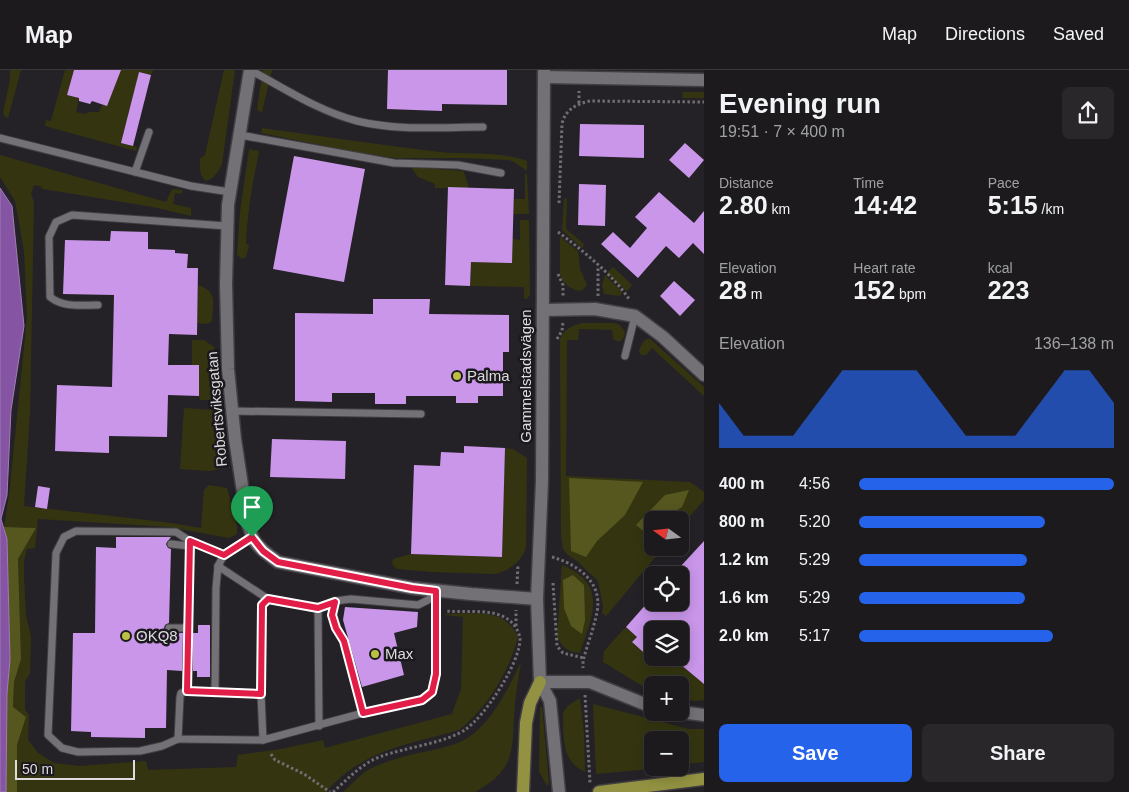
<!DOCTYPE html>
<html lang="en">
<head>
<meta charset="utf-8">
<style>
	body { margin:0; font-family:Helvetica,sans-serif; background:#29272a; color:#f1f3f6; height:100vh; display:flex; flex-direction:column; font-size:19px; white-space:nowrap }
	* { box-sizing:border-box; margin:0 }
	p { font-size:16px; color:#a0a1a4 }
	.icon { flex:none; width:28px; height:28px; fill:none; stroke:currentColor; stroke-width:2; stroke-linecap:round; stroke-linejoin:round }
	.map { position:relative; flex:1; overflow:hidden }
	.drawer { display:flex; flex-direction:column; background:#1c1a1d; width:425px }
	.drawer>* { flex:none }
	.needle { width:32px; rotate:285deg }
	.fabs { position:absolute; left:644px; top:441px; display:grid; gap:10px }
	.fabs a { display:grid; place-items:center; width:45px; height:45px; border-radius:8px; background:#1c1a1d; box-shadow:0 2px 12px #0003,0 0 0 1px #3a383b; font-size:25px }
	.scale { position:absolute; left:15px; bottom:12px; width:120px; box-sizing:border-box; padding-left:5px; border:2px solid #dedcdf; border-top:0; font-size:14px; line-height:18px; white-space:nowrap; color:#dedcdf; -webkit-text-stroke:4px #1c191e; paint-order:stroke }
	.pin { position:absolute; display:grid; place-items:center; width:42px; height:42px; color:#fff; margin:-51px -21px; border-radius:50% 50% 50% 0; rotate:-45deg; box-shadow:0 0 5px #0007 }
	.pin .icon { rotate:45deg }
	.round { display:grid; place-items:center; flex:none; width:52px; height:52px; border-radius:8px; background:#29272a }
	.headline { display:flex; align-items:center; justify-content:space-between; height:85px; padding:0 15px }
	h1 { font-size:28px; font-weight:700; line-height:38px }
	.stats { display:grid; grid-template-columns:repeat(3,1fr); gap:8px; height:85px; padding:5px 15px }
	.stats div { display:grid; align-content:center }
	.stats b { font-size:25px; font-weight:700 }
	.stats small { font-size:14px; font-weight:400 }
	.stats p { font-size:14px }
	.chart { height:140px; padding:10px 15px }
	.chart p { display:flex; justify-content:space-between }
	.chart svg { width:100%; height:90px; margin-top:5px; fill:#2563eb; opacity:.7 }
	.button { display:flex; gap:10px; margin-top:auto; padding:10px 15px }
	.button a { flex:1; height:58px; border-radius:8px; background:#2563eb; color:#fff; font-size:20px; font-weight:700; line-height:58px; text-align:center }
	.button a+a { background:#29272a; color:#f1f3f6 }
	ul { padding:0 15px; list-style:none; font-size:16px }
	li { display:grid; grid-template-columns:80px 60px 1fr; align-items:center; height:38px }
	li i { height:12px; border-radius:6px; background:#2563eb }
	header { display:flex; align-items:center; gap:30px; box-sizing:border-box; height:70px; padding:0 25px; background:#1c1a1d; border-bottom:1px solid #3a383b }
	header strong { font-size:24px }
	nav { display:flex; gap:28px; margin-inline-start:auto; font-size:18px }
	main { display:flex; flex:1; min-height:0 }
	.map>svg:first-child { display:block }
	.green { fill:#343510 }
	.forest { fill:#56571f }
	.water { fill:#8554a3; stroke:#a07db5 }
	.building { fill:#c996ea }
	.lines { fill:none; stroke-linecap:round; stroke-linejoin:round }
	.service-casing { stroke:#403e42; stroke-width:9 }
	.minor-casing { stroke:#403e42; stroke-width:15 }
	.tertiary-casing { stroke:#403e42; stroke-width:15 }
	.primary-casing { stroke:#403e42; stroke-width:15 }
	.path { stroke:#706e72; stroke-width:3; stroke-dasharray:2.5 2.5; stroke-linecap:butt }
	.service { stroke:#737076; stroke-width:7 }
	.minor { stroke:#737076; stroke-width:12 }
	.tertiary { stroke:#737076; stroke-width:12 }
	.primary { stroke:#929242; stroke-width:12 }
	.route-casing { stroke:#fff; stroke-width:10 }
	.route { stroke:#e11d48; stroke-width:6 }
	.poi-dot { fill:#bcbf44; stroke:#1c191e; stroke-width:2 }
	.labels { text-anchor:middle; stroke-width:5; stroke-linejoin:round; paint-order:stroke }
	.poi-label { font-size:15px; fill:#dedcdf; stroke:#1c191e; text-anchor:start }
	.street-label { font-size:15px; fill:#dedcdf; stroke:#1c191e }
</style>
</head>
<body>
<header>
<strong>Map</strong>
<nav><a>Map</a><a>Directions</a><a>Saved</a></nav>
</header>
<main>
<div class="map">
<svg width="704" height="722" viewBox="0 0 704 722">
	<rect width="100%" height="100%" fill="#252227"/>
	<!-- green -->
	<g class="green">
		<path d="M10,0H21L8,48L4,46L3,42L10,10Z"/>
		<path d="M65,0H74L67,25L79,28L76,42L85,44L90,42H99L100,40L116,0H153L151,5L139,2L121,73L137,77L136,81L45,56L46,50L51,51Z"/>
		<path d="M224,0H235L222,94C218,102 214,109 206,111C199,106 200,97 200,89L205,85Z"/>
		<path d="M263,0H272L262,42L258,41L257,38Z"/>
		<path d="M682,22H704V28H683Z"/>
		<path d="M262,58C321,66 381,75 440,82C468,85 500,81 527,91V101L514,92L509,90L462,88H395L355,82L261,63Z"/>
		<path d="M249,79L259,81C253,112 247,142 246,174L249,175L246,187L242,189L237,185L240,142Z"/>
		<path d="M0,85L166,132L172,119L183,120L181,124L175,123L173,134L191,138V146L153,137L43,119L40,116L34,115L31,124L34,132L30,343L24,436L164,452L201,458L204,420L209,415L227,418L237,456V464L229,468L169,457L38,449L35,478L27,479L24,490V508L26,546L31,566L30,603L25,612V640L29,645L28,670L38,683L54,693L80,696L146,691L148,700L236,697L238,685L281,679L323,670L325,678L452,644L461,619L463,547L445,545L446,544C474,544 505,537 518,567C509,602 487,638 459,660C418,672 373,678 340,708C336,712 330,716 327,722H17V675L26,647L13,638L14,612L21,589L18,489L36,458L4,457L9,426L27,248L24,181L15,131L0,107Z"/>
		<path d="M411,97L462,101L464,102L469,118H435V114L418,107Z"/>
		<path d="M525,104H527L529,144H513L514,129H525Z"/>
		<path d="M567,128L566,159L584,174L582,178L562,160L564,129Z"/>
		<path d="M520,150H529L530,221V225L527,229H524V217L470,216L471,192L513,169L520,170Z"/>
		<path d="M560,167L578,181L580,199L587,215L581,221C571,220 563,214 560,204Z"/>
		<path d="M613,197L632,215L628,220L626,221L607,203Z"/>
		<path d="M605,205L622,222L620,226L604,224L602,215Z"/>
		<path d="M198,215C218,222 213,233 212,251L207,254L197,253Z"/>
		<path d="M582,253H615L620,255L625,262L624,267L621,271H617L613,269L612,260L579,259L578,270H567L566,406L690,412L704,422V430L690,446L669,445V450H652V478H663L606,546L602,543L603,536L598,511L577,491L567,484L563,479L561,466L560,269C564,259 572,256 582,253Z"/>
		<path d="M649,268L704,317V326L652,278L646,285H641L639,281C641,275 643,270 649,268Z"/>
		<path d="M192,270H204L214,277L216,326L213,330H200L199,326V295H192Z"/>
		<path d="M184,338L214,340L219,345L222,394L219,399L209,401L180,399Z"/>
		<path d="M505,378L513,379L527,388L526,477C522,491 510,500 496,504L432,502L397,499L392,494L393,489L411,484L501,487Z"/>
		<path d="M562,495C609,514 592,547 580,583C568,582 564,578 557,568Z"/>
		<path d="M626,557L637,567L632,572L650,588L652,585V588H672L700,610L704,606V630L695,631L680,629V615H652V621L644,617L603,592L604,581Z"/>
		<path d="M521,592C519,606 516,620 515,634C511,677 519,698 475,722H343C351,715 358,707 366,701C378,694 393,690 406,686C425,681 453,678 469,667C492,652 509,617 521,592Z"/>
		<path d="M580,628L584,664L585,702C560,690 564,665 563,642L569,635Z"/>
		<path d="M593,634L689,659H704V692L680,695V670H652V698H660L596,704Z"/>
		<path d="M540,637H542L549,713L547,716L539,701Z"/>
	</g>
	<!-- forest -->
	<g class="forest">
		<path d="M569,408L643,412L625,445L597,471L586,487L571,481Z"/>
		<path d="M689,420L682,437L669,445L666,450H652V468L636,455L665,425Z"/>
		<path d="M4,457L36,458L18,489L21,589L14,612L13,637L26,647L17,675V722H6L7,623L10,590L7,469Z"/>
		<path d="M573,505L584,515L585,550L582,564L571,556L564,538L563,510Z"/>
	</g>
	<!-- water -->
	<path class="water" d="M0,118L12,136L24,256L11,340L7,425L1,449L7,469L10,590L7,623L6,722H0Z"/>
	<!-- building -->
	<g class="building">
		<path d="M74,0H121L107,36L92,31L90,34L79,31V28L67,25Z"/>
		<path d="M388,0H507V35L442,34V41L387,39Z"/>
		<path d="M139,2L151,5L133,76L121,73Z"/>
		<path d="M580,54L644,55V88L579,86Z"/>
		<path d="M685,73L704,90L689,108L669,90Z"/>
		<path d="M294,86L365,99L344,212L273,199Z"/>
		<path d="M579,114L606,115L605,156L578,155Z"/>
		<path d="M448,117L514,119L512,193L471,192L470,216L445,215Z"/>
		<path d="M659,122L694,153L704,141V184L693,173L679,188L666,176L638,208L601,174L613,162L630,178L647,158L635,147Z"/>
		<path d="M111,161L148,162V179L175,180V183L188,184L187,198H198L197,265L169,264L168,295H199V326L168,325L167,367L109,366V383L55,381L57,315L112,317L114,225L63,224L65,170L110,171Z"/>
		<path d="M674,211L695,230L680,246L660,226Z"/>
		<path d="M373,229H430L429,244L509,245V282H503V326H478V333H456V326H406V334H375V323H332V332L295,331V243L373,244Z"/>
		<path d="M272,369L346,371L345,409L270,407Z"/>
		<path d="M464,376L505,378L502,487L411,484L414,395L440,396L441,382L464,383Z"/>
		<path d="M38,416L50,418L47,439L35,437Z"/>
		<path d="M116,467H171L166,474L168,478L171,479L169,553L165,555L164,558L169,563H183L182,601L167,600L166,658H145V668L91,667V662L71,661L73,563H95L96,477L116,478Z"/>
		<path d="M704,471V614L680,594V560H652V590L632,572L637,567L626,557L648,532H680V497Z"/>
		<path d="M345,537L418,542L417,557L394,563L404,605L362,617L343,550Z"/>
		<path d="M198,555H210V607H197V601H193V563H198Z"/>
	</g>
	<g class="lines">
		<defs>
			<g id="service">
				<path d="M250,0C284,18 318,41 357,51C397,61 442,57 483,57"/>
				<path d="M240,65L394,93L458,95L501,103"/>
				<path d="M0,68L191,116L230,122"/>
				<path d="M135,102L149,62"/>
				<path d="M98,235C81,235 64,238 50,227L49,167L56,152L72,145L227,156"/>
				<path d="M625,286L635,246"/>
				<path d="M232,341L421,344"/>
				<path d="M171,474L190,476"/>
				<path d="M218,496L268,529"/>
				<path d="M335,531L318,538L268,529L262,535L261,624L263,670L363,643L422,630L432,622L436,604V521"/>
				<path d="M318,538L319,656"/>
				<path d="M169,558H188"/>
				<path d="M187,621L190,471"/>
				<path d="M215,623L216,518L218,496L224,485L252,467"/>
				<path d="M261,624L187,621L181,623L180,627L178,669L263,670"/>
				<path d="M363,643L344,571L336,558L332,545L335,531L351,529L418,535L428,530L436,521"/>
				<path d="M178,669L162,676L140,681L78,682L62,678L48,665L56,483L64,467L76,461L176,462L190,471L224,485"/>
			</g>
			<g id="minor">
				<path d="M250,0L228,135L226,214L228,299L235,369L248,455C250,459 251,462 252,466C256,477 269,485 278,492L412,518L471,524L537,529"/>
				<path d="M543,240L595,239L635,246L663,267L704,305"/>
				<path d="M540,612H590L652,637"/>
				<path d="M680,642L704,645"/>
			</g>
			<g id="tertiary">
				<path d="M544,0L542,411L537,529L540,612L550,631L559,722"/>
				<path d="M544,7L704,10"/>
			</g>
			<g id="primary">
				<path d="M523,722L526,653L530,633L540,612"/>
				<path d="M599,722L704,709"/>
			</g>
		</defs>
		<!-- service casing -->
		<use href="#service" class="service-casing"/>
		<!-- minor casing -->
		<use href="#minor" class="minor-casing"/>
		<!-- tertiary casing -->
		<use href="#tertiary" class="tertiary-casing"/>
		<!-- primary casing -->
		<use href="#primary" class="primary-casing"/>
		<!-- path -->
		<g class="path">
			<path d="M579,33V21"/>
			<path d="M559,133L562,54C565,40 576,34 590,31L704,32"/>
			<path d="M558,162C581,179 613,205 629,229"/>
			<path d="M558,204L563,215V226"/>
			<path d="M598,226V197"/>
			<path d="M557,269L562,261L563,252"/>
			<path d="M552,487C577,494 603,512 597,542C594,558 587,575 583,591V598"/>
			<path d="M553,513L557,576L563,583L584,588"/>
			<path d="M517,514L518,495"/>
			<path d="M516,556V540"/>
			<path d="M585,625L590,713"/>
			<path d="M271,684L275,690L304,704L330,722"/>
			<path d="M333,722C349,708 362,693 382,686C404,678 449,672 466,659C485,646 520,593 520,569C519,560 513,552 506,548C488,538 465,543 445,541"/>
		</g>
		<!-- service -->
		<use href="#service" class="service"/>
		<!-- minor -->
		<use href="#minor" class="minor"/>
		<!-- tertiary -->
		<use href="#tertiary" class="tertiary"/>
		<!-- primary -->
		<use href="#primary" class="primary"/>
	</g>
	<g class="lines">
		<defs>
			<path id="route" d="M252,467L263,481L278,492L412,518L436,521V604L432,622L422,630L363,643L344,571L336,558L332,545L335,532L318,538L268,529L262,535L261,624L187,621L190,471L224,485Z"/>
		</defs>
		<!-- route casing -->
		<use href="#route" class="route-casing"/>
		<!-- route -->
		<use href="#route" class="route"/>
	</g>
	<!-- markers -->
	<g class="poi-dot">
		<circle cx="457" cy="306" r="5"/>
		<circle cx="126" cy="566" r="5"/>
		<circle cx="375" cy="584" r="5"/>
	</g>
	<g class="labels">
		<!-- poi labels -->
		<g class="poi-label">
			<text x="467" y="311">Palma</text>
			<text x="136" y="571">OKQ8</text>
			<text x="385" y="589">Max</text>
		</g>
		<!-- street labels -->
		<g class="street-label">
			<text transform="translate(526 306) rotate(-90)" y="5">Gammelstadsvägen</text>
			<text transform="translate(217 339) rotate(-95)" y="5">Robertsviksgatan</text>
		</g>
	</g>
</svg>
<div class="fabs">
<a><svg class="needle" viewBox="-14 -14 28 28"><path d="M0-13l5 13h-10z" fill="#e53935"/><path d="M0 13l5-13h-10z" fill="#a0a1a4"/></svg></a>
<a><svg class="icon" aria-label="locate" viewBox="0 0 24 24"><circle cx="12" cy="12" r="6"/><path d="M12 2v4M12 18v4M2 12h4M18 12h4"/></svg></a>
<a><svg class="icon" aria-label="layers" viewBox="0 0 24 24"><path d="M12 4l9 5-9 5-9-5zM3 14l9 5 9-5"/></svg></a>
<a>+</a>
<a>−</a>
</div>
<div class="scale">50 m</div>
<div class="pin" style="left:252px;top:467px;background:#1e9e55"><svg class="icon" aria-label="arrive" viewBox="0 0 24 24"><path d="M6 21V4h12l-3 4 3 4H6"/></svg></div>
</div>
<section class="drawer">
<div class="headline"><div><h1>Evening run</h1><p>19:51 · 7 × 400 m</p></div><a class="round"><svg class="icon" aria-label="share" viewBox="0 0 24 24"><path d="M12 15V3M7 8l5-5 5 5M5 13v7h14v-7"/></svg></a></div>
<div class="stats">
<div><p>Distance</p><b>2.80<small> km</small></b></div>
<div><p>Time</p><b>14:42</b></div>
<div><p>Pace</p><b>5:15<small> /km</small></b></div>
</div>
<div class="stats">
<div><p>Elevation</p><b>28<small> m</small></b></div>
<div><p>Heart rate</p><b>152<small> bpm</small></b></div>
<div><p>kcal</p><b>223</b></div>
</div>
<div class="chart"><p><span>Elevation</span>136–138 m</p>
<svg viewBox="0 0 160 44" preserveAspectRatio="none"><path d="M0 44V22L10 38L20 38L30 38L40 22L50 6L60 6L70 6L80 6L90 22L100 38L110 38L120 38L130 22L140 6L150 6L160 22V44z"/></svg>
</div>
<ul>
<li><b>400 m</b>4:56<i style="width:100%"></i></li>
<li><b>800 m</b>5:20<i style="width:73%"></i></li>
<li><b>1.2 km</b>5:29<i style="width:66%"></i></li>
<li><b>1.6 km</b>5:29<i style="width:65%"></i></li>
<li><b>2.0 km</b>5:17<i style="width:76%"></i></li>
</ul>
<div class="button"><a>Save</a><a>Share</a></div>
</section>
</main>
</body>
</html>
